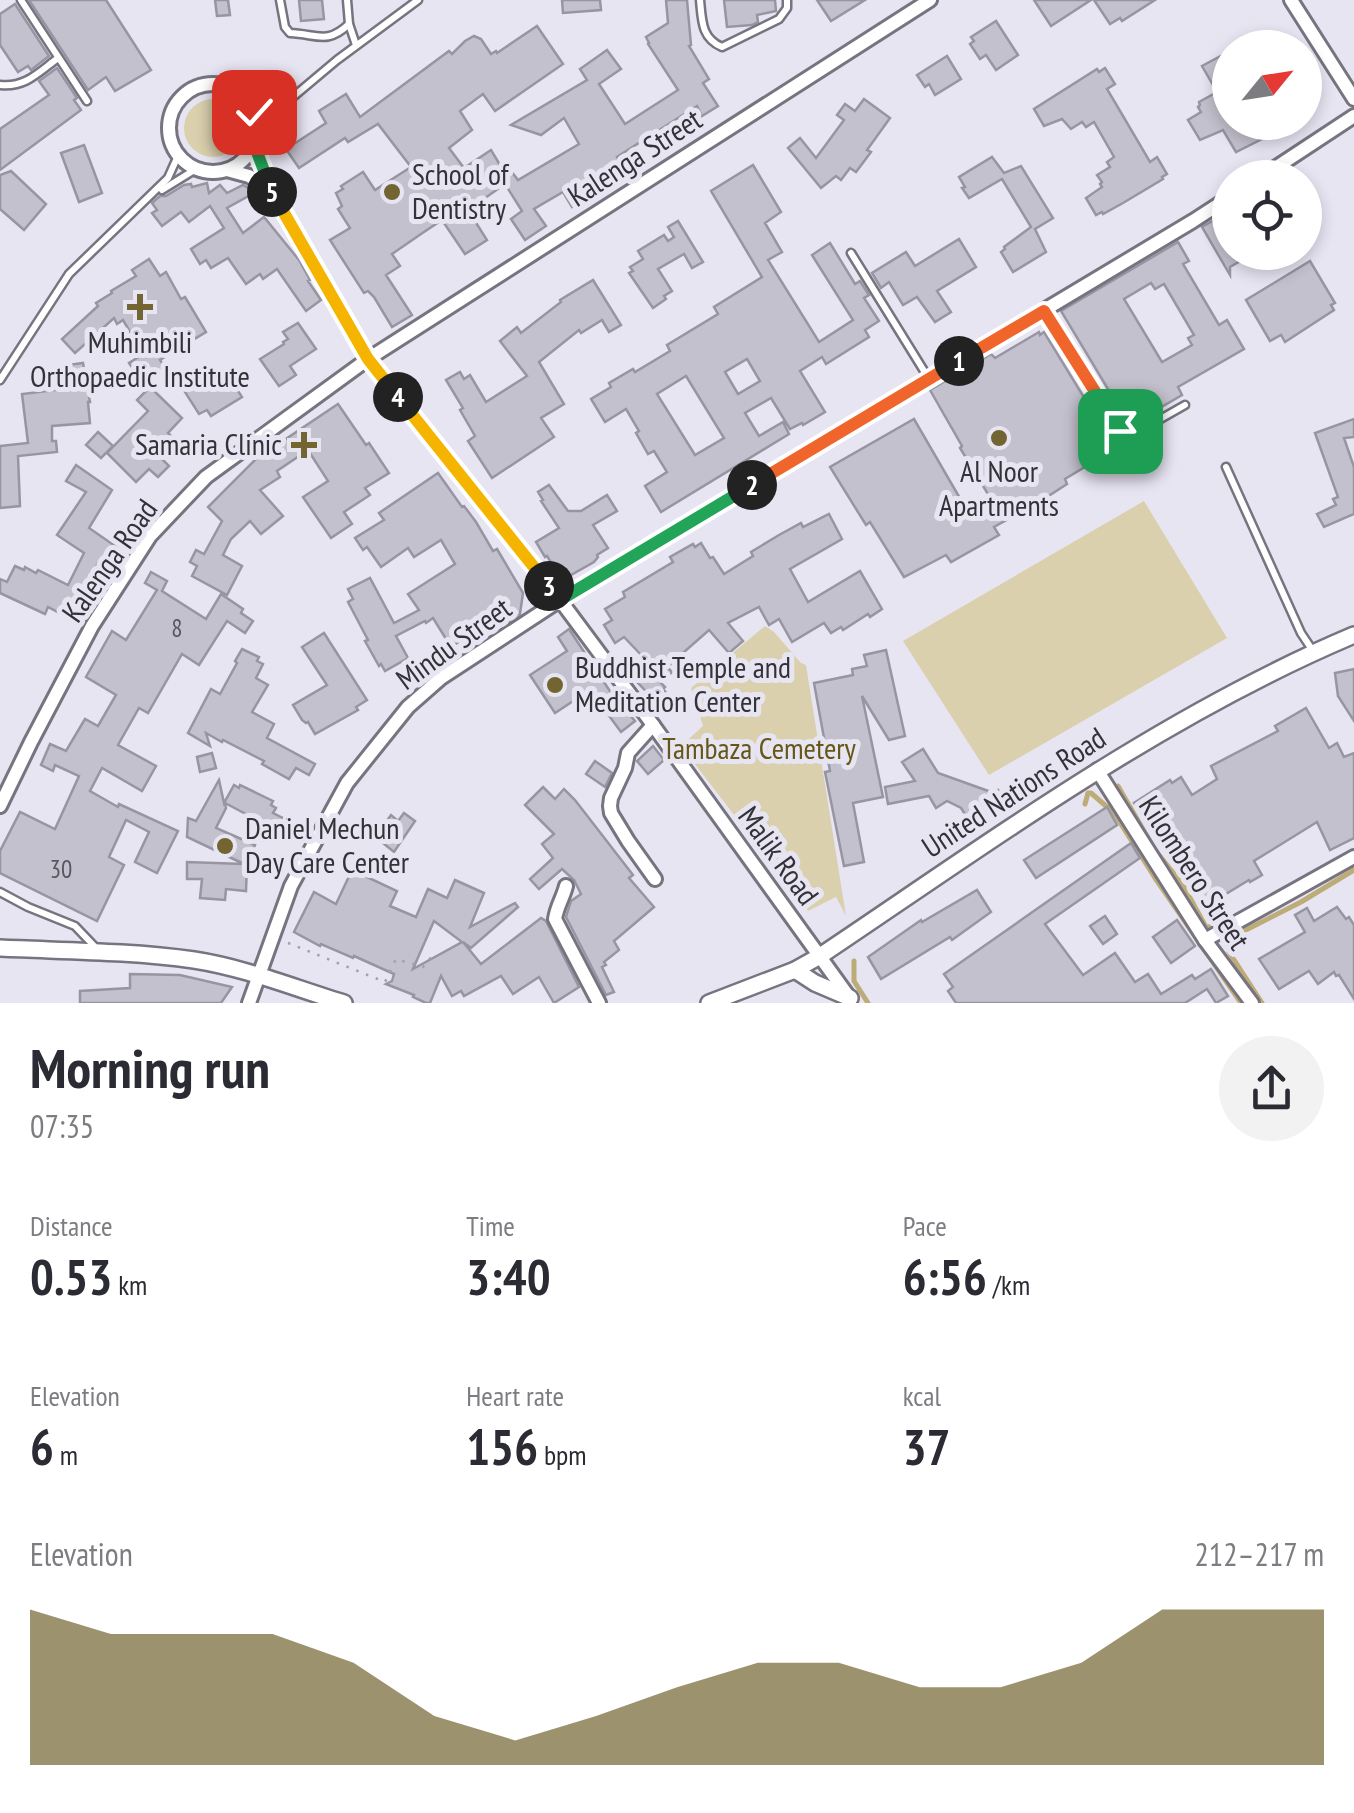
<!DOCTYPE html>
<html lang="en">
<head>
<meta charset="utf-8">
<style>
	body { margin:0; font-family:"PT Sans Narrow",sans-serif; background:#f2f2f3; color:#2b2b33; height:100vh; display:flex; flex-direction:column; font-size:38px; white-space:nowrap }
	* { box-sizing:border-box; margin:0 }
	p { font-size:32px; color:#7c7c81 }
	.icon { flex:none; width:55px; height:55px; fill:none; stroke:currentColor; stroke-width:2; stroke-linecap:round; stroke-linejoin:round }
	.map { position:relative; height:1003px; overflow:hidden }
	.details { display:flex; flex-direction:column; background:#fff; flex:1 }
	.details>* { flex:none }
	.needle { width:65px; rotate:60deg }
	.buttons { position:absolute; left:1212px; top:30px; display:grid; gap:20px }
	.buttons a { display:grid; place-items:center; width:110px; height:110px; border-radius:50%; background:#fff; box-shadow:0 5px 15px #0003; font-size:50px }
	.pin { position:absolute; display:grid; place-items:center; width:85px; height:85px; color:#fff; margin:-42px; border-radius:20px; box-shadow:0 5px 15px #0006 }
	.km { position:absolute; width:50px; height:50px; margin:-25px; border-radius:50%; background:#222; color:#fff; font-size:28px; line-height:50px; text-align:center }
	.round { display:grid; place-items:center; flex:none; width:105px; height:105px; border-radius:52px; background:#f2f2f3 }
	.headline { display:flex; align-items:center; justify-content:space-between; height:170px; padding:0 30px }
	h1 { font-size:55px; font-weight:700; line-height:75px }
	.stats { display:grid; grid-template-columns:repeat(3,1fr); gap:15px; height:170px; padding:10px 30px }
	.stats div { display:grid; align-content:center }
	.stats b { font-size:50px; font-weight:700 }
	.stats small { font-size:28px; font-weight:400 }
	.stats p { font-size:28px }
	.chart { height:280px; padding:20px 30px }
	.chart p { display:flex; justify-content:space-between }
	.chart svg { width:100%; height:180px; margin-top:10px; fill:#736532; opacity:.7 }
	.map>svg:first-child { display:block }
	.green { fill:#dad0ad }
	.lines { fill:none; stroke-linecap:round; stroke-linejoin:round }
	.stream { stroke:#bcac78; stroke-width:5 }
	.building { fill:#c4c1ce; stroke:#9895a2; stroke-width:2.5; fill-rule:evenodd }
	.service-casing { stroke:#777480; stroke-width:11 }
	.minor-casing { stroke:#777480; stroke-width:18 }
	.tertiary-casing { stroke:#777480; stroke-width:20 }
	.path { stroke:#a3a0ab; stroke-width:2.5; stroke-dasharray:2.5 8; stroke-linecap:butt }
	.service { stroke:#fff; stroke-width:6 }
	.minor { stroke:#fff; stroke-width:12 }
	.tertiary { stroke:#fff; stroke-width:15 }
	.split-1-casing { stroke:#fff; stroke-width:20 }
	.split-2-casing { stroke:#fff; stroke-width:20 }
	.split-3-casing { stroke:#fff; stroke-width:20 }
	.split-4-casing { stroke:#fff; stroke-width:20 }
	.split-5-casing { stroke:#fff; stroke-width:20 }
	.split-6-casing { stroke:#fff; stroke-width:20 }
	.split-1 { stroke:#f0652b; stroke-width:12 }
	.split-2 { stroke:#f0652b; stroke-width:12 }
	.split-3 { stroke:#22a559; stroke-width:12 }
	.split-4 { stroke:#f5b400; stroke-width:12 }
	.split-5 { stroke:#f5b400; stroke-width:12 }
	.split-6 { stroke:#22a559; stroke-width:12 }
	.poi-dot { fill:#736532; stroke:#e8e5f3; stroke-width:4 }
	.labels { text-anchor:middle; stroke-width:10; stroke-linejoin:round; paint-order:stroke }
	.number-label { font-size:25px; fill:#58565e }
	.street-label { font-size:30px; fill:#343238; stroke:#e8e5f3 }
	.poi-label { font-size:30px; fill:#343238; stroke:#e8e5f3; text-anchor:start }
	.park-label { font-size:30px; fill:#665617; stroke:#e8e5f3 }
</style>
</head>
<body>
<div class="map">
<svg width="1354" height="1003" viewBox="0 0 1354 1003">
	<rect width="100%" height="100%" fill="#e8e5f3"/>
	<!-- green -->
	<g class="green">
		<circle cx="213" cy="128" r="29"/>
		<path d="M1144,501L1227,638L989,775L903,641Z"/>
		<path d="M765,626L774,632L801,663L806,665L846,916L836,897L808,911L681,746L703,726L691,688Z"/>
	</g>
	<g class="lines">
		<!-- stream -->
		<g class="stream">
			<path d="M1118,786L1155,850L1183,885L1206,927L1221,926"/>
			<path d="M1085,804L1088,793H1091L1114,813L1155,878L1241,1003"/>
			<path d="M854,961V981L868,1003"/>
			<path d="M1262,1003L1229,952L1240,933L1301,902L1354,870"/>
		</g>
	</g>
	<!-- building -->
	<g class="building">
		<path d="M29,0H106L151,70L115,91L106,77L88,90Z"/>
		<path d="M215,0H228L230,15L217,16Z"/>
		<path d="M299,0H322L324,19L301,21Z"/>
		<path d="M562,0H600L601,10L563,13Z"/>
		<path d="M666,0H687L691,45L689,46L709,79L703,83L718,106L702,116L697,106L617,157L627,174L572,207L563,192L534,209L546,226L525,240L511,219L522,211L505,184L468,210L487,240L465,254L442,220L421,234L392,254L400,266L386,275L412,315L392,327L374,297L368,291L364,293L330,240L350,228L338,209L342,206L336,193L343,189L341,186L363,172L375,190L411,167L378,124L348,142L345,138L299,168L286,149L326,123L319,111L346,94L360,117L449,51L452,54L465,41L474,36L481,39L491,54L496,51L497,53L537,26L563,64L495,111L483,94L460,111L472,130L449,148L464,168L491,150L500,165L504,162L518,180L579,144L564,118L541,135L511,125L587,80L580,69L607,50L621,69L599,84L625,124L678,90L648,44L649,43L646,37L668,23Z"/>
		<path d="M724,0H775L776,11L757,15L758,22L752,25L727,27Z"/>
		<path d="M817,0H865L831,21Z"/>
		<path d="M1034,0H1091L1051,26Z"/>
		<path d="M1094,0H1155L1122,21L1120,18L1110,24Z"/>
		<path d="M15,4L49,56L31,70L28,66L18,72L0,45V14Z"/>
		<path d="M996,21L1018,55L996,70L986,55L980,59L970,44L974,41L971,37Z"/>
		<path d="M1230,51V122H1253L1262,139L1236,152L1223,130L1200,140L1188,120L1201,112L1198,107L1200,105L1199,102L1217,92L1202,66Z"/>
		<path d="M947,56L961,79L935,95L929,84L925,87L917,75Z"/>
		<path d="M57,68L77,98L74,100L81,110L0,170V129L49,95L39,81Z"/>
		<path d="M1105,68L1115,84L1107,89L1123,116L1150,162L1157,157L1167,174L1162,177L1163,179L1123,203L1103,214L1102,212L1096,215L1086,198L1102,187L1100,184L1102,182L1097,175L1110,167L1107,162L1114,157L1094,122L1086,127L1082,122L1071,129L1062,119L1044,126L1034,109L1097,69L1099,72Z"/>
		<path d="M864,99L890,118L867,150L871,152L856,172L850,168L841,180L836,176L821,188L788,148L800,138L816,158L844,120L837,115L845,104L855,111Z"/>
		<path d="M84,145L102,193L79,202L61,153Z"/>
		<path d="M992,157L1004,173L1021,166L1053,218L1035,229L1046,252L1013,272L1001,252L1005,249L1004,247L1031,227L1002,179L969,198L962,188L965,187L959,177Z"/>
		<path d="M753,165L781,212L765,223L782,252L768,260L819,342L853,320L812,255L830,243L855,284L860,281L869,295L864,298L879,321L865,330L869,337L826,364L822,357L800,371L825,412L803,425L802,423L790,429L771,398L745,413L759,436L783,422L789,434L661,512L645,486L667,472L654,451L648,454L636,433L639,431L626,409L605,422L591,399L611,387L609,383L633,369L635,372L670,351L667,345L718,314L714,307L762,277L711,191ZM747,359L760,381L738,394L725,372ZM686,376L724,438L695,455L657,394Z"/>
		<path d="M11,171L46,204L24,230L0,209V175Z"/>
		<path d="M207,183L209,193L220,185L227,193L243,185L248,188L252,194L227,208L243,233L264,217L299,260L310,280L308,281L321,300L306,311L277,269L263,279L260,274L246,284L228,258L211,268L206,260L200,264L191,249L224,228L210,206L189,222L181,212L162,226L152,213L157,210L152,203L160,196H166L184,185L191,184L192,187Z"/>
		<path d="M1230,211V252H1256L1230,267V275L1202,227Z"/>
		<path d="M678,221L703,262L692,268L684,254L658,269L672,291L664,296L666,299L653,308L629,273L633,271L630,267L643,259L638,251L664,235L668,241L674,237L668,227Z"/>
		<path d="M959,239L976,267L937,291L951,312L935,322L917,297L903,305L889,282L881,288L872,273L906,252L915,266Z"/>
		<path d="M1178,242L1189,261L1183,264L1219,325L1227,320L1244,349L1178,387L1182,395L1127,427L1116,412L1120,409L1061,311ZM1151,283L1155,289L1164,284L1194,335L1188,338L1192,345L1162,362L1124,299Z"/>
		<path d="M149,259L160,276L166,272L181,299L185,297L206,332L160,360L166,369L143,385L129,363L137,358L132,352L139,347L123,320L117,324L114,318L75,353L62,339L98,306L96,303L112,293L111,291L136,276L132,270Z"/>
		<path d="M1310,261L1335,303L1331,305L1334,310L1285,342L1281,335L1270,341L1246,300Z"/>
		<path d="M593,280L621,325L609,332L602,320L581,333L579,330L539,362L564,404L541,418L554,437L492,478L468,441L475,436L460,410L463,408L446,380L460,372L464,379L470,375L486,402L527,376L500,341L517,327L521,333L561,302L560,300Z"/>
		<path d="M298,323L316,349L290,366L296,375L279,386L260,359L284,344L283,342L288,339L283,332Z"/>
		<path d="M1039,332L1040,335L1044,332L1099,422L1104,419L1121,445L1065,479L1067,484L1044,499L994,527L999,535L951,562L946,555L904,577L870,522L866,525L830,467L914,419L965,507L967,506L973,516L994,504L960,448L962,446L930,390L991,354L995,358Z"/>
		<path d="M83,363L90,402H88L90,423L52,426V441H56L57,452L18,456L20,506L0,508V446L28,443L22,394L64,389L61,366Z"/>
		<path d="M227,374L242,397L211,416L207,410L199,414L183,389L205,375L210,384Z"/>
		<path d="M150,387L182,418L168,433L173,438L158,455L169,466L158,477L149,469L136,482L107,453L148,411L137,400Z"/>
		<path d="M338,404L366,445L369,443L389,473L365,488L370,495L344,512L352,524L331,538L303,497L328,481L308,450L277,471L280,477L260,490L283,516L261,534L250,521L231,539L223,555L242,566L227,595L192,576L197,566L190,562L196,550L204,554L222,521L208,507L256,459Z"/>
		<path d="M1354,419V437L1344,438L1354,467V514L1324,527L1317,514L1336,505L1333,499L1338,497L1315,433Z"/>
		<path d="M98,432L113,446L101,458L86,445Z"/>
		<path d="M76,465L112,490L89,528L118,548L105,567L98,563L69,618L48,607L45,614L0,593V579L7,582L15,566L24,570L25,567L36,573L38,570L68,585L84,553L57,535L86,492L66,481Z"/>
		<path d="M438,473L462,507L464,506L476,522L493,551L497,549L523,593L520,614L509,622L503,613L451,647L433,618L426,623L425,621L396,636L408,658L385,671L381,664L379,666L365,641L368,640L348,602L353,599L348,589L370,578L394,623L419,610L408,594L455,564L441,540L414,557L408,548L381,567L367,547L363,550L355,538L384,520L379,513Z"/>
		<path d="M549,485L568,511H581L607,495L617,511L593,525L608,548L597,555L598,557L594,562L562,580L547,556L545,557L536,542L559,528L541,501L543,500L538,492Z"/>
		<path d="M829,514L842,539L790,569L808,602L860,571L882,609L870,617L868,614L843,630L841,627L831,633L824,623L792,642L779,619L769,625L759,607L728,623L743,641L729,653L709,630L667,667L672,672L661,683L665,687L663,689L674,702L665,711L638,683L640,681L630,669L644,658L624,637L615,643L604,625L612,620L605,609L625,597L623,592L673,562L670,557L693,544L695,547L701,543L710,558L713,557L724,574L753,556L751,552L779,535L801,523L803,527Z"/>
		<path d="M151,572L167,581L162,591L206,619L221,594L243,609L241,613L253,621L245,633L227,621L199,665L182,654L148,713L139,708L118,745L156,766L142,791L102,768L90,791L118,807L119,804L178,831L157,873L135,862L149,832L126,820L109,857L124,865L97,921L0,873V851L20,812L55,829L79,776L55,765L53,771L41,765L50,744L66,751L85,719L98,726L116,695L86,677L112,631L126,640L157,590L145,583Z"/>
		<path d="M569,629L621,708L623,707L635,721L621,732L590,690L555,713L530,675L567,651L558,637Z"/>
		<path d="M324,633L367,700L356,707L358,710L315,734L308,722L306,723L302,720L293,705L327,685L302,647Z"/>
		<path d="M242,649L259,657L257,661L263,664L256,678L268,685L252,712L274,724L267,738L315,764L309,775L296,768L289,779L262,764L264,761L223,740L222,742L206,733L210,746L188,733L211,689L220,694L237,663L235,661Z"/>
		<path d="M886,650L905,736L889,740L862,696L883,797L853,803L864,862L844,866L825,772L830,771L814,683L853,675L852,669L867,666L864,655Z"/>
		<path d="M1354,669V721L1338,696L1335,673Z"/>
		<path d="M1306,708L1329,748L1337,743L1344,757L1354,753V838L1330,850L1317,822L1254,861L1262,875L1250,882L1249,880L1206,906L1175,854L1183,850L1165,821L1151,830L1134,803L1170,780L1172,783L1181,777L1192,795L1217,779L1211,766L1278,731L1275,726Z"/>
		<path d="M653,746L664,760L648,774L637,761Z"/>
		<path d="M923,749L938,773L994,793L998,790L1006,802L972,825L961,808L947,801L936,808L929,796L888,804L885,787L915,781L902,762Z"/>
		<path d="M212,753L216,768L200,772L197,757Z"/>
		<path d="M595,761L612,773L605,787L586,774Z"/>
		<path d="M219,780L224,803L234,785L239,788L240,785L273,801L271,805L276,808L273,813L287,820L277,840L259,830L263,823L225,803L226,808L216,828L255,845L247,864L246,891L226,889L225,900L200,898L202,879H187V862L244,864L187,837L188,818L196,821Z"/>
		<path d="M543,787L555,799L564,789L575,800L633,875L629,878L654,907L614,941L619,950L604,962L606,965L602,967L614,992L606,995L566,917L571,901L581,894L574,880L562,869L539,889L530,879L553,858L542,844L554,834L525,805Z"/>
		<path d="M1107,807L1117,825L1036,878L1024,860Z"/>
		<path d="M404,813L415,821L394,852L383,843L391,833L383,826L391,815L398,821Z"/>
		<path d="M1131,843L1140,858L1045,924L1083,975L1115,953L1135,982L1148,974L1161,994L1192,975L1195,979L1211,969L1228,996L1216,1003L1207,989L1185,1003H956L948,991L953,987L944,974Z"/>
		<path d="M352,870L397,891L390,906L416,917L428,889L447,898L455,880L484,893L470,927L515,903L518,907L471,948L463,942L481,964L541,918L546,921L579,987L554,1003L539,977L513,994L501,976L464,996L461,991L452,996L441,976L430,1003H426L413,997L414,995L386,984L392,981L394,974L354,956L353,958L321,944L320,946L294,932L314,892L336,904ZM434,921L462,942L413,969Z"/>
		<path d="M977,890L991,912L952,940L950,937L881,979L868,957L921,920L922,922Z"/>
		<path d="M1337,907L1346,919L1349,917L1354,925V999L1339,975L1336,976L1334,972L1318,984L1309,971L1279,989L1259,959L1305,932L1295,915L1307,908L1314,921Z"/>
		<path d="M1105,916L1117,934L1103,944L1090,926Z"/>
		<path d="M1177,920L1195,946L1171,963L1153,937Z"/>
		<path d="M130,974L180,975L232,987L221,1003H80V991L130,988Z"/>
	</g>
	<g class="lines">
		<defs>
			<g id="service">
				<path d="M21,0L87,101"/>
				<path d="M280,0L285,27L290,33C317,34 327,45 349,24"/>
				<path d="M347,0L349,24L356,45"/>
				<path d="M700,0C702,20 701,38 722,47L779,19L787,8V0"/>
				<path d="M0,85C25,88 39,72 58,58"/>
				<path d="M254,112L287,102L337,60L418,0"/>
				<path d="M162,190L196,169"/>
				<path d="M851,253L929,379"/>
				<path d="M1044,312L1120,431L1127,435L1134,434L1185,405"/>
				<path d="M0,380L69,274L168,178L177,158L171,140"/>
				<path d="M1226,467L1301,633L1313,651"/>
				<path d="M0,892L28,907L75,926L96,948"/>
			</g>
			<g id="minor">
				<path d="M1291,0L1354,99"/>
				<circle cx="213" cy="128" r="44"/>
				<path d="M254,144L269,189L368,359L560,600L653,725L849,997"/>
				<path d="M227,170L249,176L269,189"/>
				<path d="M1260,178L1354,116"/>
				<path d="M653,725L628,753L625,768L611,798L610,806L611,813L628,841L655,879"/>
				<path d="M1097,770L1205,940L1252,1003"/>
				<path d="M0,806L31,742L92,626L150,536L206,477L368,359L930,0"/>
				<path d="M566,886C563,898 557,906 555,919L599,1003"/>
				<path d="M1205,940L1354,857"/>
				<path d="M249,1003L291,886L347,783L408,707L441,678L560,600L1193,221L1230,197"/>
			</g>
			<g id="tertiary">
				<path d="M0,948C64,951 130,951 194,960C246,968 294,988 344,1003"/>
				<path d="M795,970L815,983L850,998"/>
				<path d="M709,1003L795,970L820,956C993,840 1162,716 1354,635"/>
			</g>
		</defs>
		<!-- service casing -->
		<use href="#service" class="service-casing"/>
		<!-- minor casing -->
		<use href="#minor" class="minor-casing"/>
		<!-- tertiary casing -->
		<use href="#tertiary" class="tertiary-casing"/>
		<!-- path -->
		<path class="path" d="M288,943L385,982L396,959L423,967L433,955"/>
		<!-- service -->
		<use href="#service" class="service"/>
		<!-- minor -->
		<use href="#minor" class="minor"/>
		<!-- tertiary -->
		<use href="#tertiary" class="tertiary"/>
	</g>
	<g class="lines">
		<defs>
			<path id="split-1" d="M959,361L1044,311L1120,431"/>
			<path id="split-2" d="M752,485L959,361"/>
			<path id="split-3" d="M549,586L560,600L752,485"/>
			<path id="split-4" d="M398,397L549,586"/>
			<path id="split-5" d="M272,192L368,359L398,397"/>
			<path id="split-6" d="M254,112L257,128L254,144L272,192"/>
		</defs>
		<!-- split-1 casing -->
		<use href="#split-1" class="split-1-casing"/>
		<!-- split-2 casing -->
		<use href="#split-2" class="split-2-casing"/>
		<!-- split-3 casing -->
		<use href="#split-3" class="split-3-casing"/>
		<!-- split-4 casing -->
		<use href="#split-4" class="split-4-casing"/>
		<!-- split-5 casing -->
		<use href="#split-5" class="split-5-casing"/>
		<!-- split-6 casing -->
		<use href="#split-6" class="split-6-casing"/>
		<!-- split-1 -->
		<use href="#split-1" class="split-1"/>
		<!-- split-2 -->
		<use href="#split-2" class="split-2"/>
		<!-- split-3 -->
		<use href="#split-3" class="split-3"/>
		<!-- split-4 -->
		<use href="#split-4" class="split-4"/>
		<!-- split-5 -->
		<use href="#split-5" class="split-5"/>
		<!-- split-6 -->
		<use href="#split-6" class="split-6"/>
	</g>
	<!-- markers -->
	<g class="poi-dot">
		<circle cx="392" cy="192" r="10"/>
		<path d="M135 292h10v10h10v10h-10v10h-10v-10h-10v-10h10z"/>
		<circle cx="999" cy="438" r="10"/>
		<path d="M299 430h10v10h10v10h-10v10h-10v-10h-10v-10h10z"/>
		<circle cx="555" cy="685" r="10"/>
		<circle cx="225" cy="846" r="10"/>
	</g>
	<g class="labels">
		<!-- number labels -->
		<g class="number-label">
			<text x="177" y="637">8</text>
			<text x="61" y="878">30</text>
		</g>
		<!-- street labels -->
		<g class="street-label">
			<text transform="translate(635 158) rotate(-33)" y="10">Kalenga Street</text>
			<text transform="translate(110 561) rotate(-55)" y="10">Kalenga Road</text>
			<text transform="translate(454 644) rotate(-36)" y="10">Mindu Street</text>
			<text transform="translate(1014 793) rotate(-33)" y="10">United Nations Road</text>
			<text transform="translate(778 856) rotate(54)" y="10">Malik Road</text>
			<text transform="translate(1194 873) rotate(57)" y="10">Kilombero Street</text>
		</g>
		<!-- poi labels -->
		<g class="poi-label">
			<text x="412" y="185">School of<tspan x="412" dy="34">Dentistry</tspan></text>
			<text x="140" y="353" text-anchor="middle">Muhimbili<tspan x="140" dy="34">Orthopaedic Institute</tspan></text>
			<text x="282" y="455" text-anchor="end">Samaria Clinic</text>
			<text x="999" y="482" text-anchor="middle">Al Noor<tspan x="999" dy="34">Apartments</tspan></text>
			<text x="575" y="678">Buddhist Temple and<tspan x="575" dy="34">Meditation Center</tspan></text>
			<text x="245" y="839">Daniel Mechun<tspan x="245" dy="34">Day Care Center</tspan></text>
		</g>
		<!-- park labels -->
		<g class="park-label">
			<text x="759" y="759">Tambaza Cemetery</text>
		</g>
	</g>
</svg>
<div class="buttons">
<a><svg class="needle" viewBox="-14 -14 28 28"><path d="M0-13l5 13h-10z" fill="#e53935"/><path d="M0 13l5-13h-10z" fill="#7c7c81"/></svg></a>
<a><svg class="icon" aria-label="locate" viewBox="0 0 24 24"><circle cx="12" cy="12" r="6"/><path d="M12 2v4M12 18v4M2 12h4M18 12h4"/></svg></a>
</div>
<div class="pin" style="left:1120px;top:431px;background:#1e9e55"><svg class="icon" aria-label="arrive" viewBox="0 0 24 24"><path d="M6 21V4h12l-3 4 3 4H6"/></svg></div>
<div class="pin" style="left:254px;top:112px;background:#d93025"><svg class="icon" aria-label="check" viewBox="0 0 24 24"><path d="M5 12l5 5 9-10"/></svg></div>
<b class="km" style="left:959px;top:361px">1</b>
<b class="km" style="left:752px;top:485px">2</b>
<b class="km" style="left:549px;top:586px">3</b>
<b class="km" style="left:398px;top:397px">4</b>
<b class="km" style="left:272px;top:192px">5</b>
</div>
<section class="details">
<div class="headline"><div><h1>Morning run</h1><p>07:35</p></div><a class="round"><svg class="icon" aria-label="share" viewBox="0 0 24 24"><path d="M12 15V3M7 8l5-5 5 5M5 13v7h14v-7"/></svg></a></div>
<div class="stats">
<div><p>Distance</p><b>0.53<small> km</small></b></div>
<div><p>Time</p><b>3:40</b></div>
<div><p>Pace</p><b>6:56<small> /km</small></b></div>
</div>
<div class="stats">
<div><p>Elevation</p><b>6<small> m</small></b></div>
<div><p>Heart rate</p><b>156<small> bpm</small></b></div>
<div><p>kcal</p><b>37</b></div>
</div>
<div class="chart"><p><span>Elevation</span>212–217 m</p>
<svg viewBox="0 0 160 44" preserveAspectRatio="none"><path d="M0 44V6L10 12L20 12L30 12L40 19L50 32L60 38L70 32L80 25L90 19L100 19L110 25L120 25L130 19L140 6L150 6L160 6V44z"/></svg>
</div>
</section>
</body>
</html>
